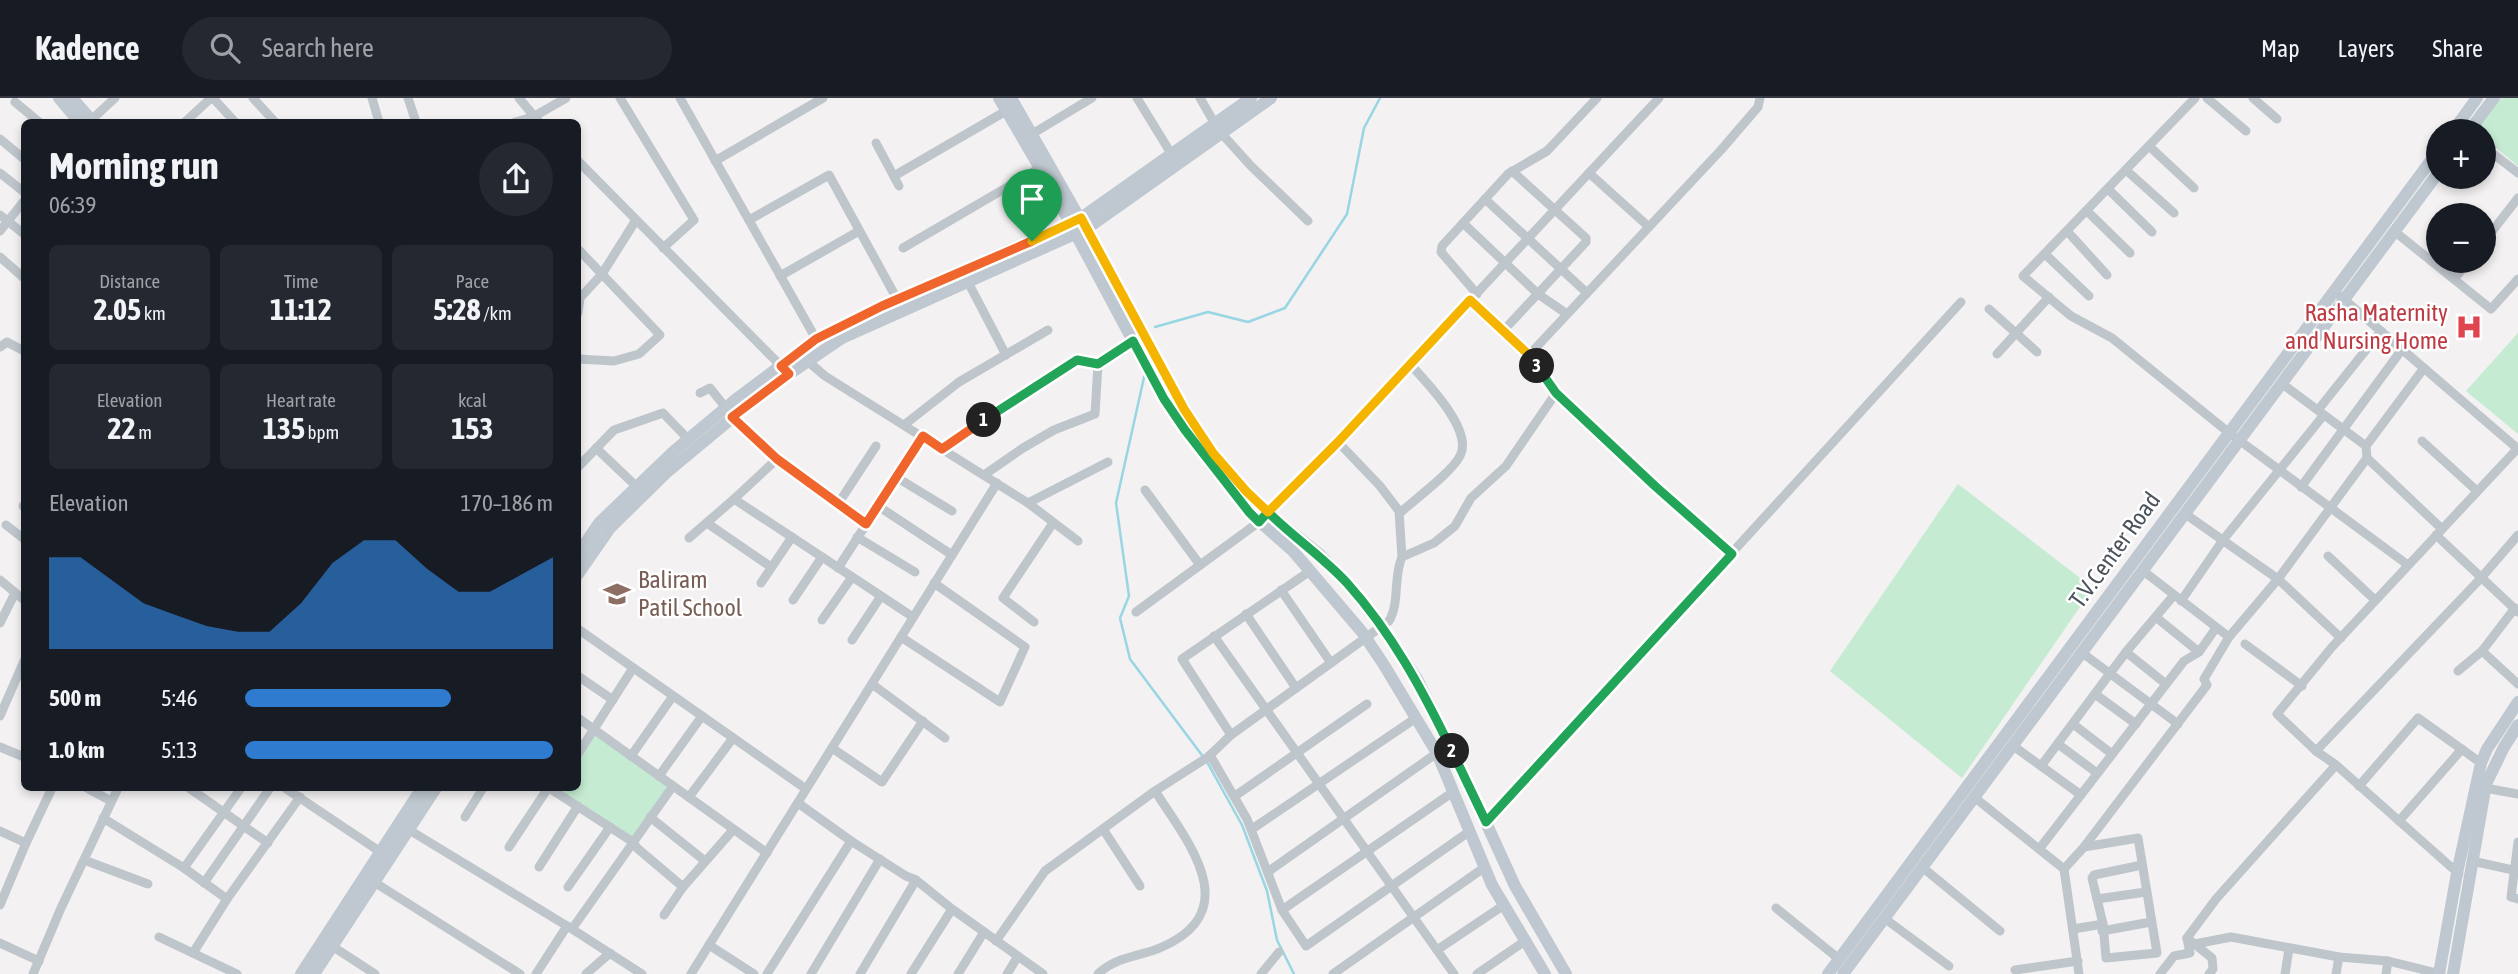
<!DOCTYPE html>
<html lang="en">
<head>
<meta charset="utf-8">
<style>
	body { margin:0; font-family:"Asap Condensed",sans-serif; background:#242831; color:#f1f3f6; height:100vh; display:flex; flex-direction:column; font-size:26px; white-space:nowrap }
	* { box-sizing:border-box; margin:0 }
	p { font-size:23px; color:#9ea1a6 }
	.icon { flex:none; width:38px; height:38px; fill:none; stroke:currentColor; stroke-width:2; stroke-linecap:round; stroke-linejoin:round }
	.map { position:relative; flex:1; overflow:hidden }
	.drawer { position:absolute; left:21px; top:21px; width:560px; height:672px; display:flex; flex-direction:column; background:#171b24; border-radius:10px; box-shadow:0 4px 10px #0003 }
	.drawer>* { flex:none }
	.tools { position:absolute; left:2426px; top:21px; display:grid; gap:14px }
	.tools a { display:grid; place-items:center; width:70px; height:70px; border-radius:50%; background:#171b24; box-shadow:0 4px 10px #0003; font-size:35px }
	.pin { position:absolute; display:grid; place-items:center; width:60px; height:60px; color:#fff; margin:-72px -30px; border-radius:50% 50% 50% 0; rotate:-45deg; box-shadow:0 0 7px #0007 }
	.pin .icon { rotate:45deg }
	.km { position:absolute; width:35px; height:35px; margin:-18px; border-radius:50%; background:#222; color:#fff; font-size:19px; line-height:35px; text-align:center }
	.round { display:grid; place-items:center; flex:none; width:74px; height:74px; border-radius:37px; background:#242831 }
	.summary { display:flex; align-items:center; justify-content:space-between; height:119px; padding:0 28px }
	h1 { font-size:38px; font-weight:700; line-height:52px }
	.figures { display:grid; grid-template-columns:repeat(3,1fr); gap:10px; height:119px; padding:7px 28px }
	.figures div { display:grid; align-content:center; border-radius:10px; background:#242831; text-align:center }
	.figures b { font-size:30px; font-weight:700 }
	.figures small { font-size:19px; font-weight:400 }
	.figures p { font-size:19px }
	.chart { height:196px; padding:14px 28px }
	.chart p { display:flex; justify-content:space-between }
	.chart svg { width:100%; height:126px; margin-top:7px; fill:#2f7bcf; opacity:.7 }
	ul { padding:0 28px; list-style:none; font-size:23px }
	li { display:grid; grid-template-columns:112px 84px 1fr; align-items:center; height:52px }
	li i { height:18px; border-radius:9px; background:#2f7bcf }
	header { display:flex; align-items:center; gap:42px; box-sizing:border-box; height:98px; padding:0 35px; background:#171b24; border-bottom:2px solid #363941 }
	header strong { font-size:33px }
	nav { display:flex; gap:38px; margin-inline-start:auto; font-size:24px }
	.search { width:490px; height:63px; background:#242831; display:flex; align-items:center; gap:18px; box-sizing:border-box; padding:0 24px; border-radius:38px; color:#9ea1a6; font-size:26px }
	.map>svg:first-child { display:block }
	.green { fill:#c5ebd2 }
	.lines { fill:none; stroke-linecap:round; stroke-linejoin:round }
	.stream { stroke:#97d6e2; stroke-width:2.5 }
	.street { stroke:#bec5cb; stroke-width:9 }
	.secondary { stroke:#bfc8d0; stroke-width:12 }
	.split-1-casing { stroke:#fff; stroke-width:14 }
	.split-2-casing { stroke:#fff; stroke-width:14 }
	.split-3-casing { stroke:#fff; stroke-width:14 }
	.split-4-casing { stroke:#fff; stroke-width:14 }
	.split-1 { stroke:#f0652b; stroke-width:9 }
	.split-2 { stroke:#22a559; stroke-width:9 }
	.split-3 { stroke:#22a559; stroke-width:9 }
	.split-4 { stroke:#f5b400; stroke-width:9 }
	.labels { text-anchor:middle; stroke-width:5; stroke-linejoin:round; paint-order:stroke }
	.health-label { font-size:24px; fill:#be3a42; stroke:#fff; text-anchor:end }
	.street-label { font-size:24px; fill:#4b545c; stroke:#fff }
	.education-label { font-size:24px; fill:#785e54; stroke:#fff; text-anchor:start }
</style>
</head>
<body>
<header>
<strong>Kadence</strong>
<div class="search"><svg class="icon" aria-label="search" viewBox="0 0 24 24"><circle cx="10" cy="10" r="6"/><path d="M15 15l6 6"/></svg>Search here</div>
<nav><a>Map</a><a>Layers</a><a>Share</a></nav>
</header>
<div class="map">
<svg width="2518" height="876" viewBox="0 0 2518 876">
	<rect width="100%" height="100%" fill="#f3f1f1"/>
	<!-- green -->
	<g class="green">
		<path d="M2501,0H2518V68L2483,39V33H2476Z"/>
		<path d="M2518,235V336L2466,293Z"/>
		<path d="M1958,386L2093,490L1962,680L1830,573Z"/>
		<path d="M594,635L668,688L632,739L559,692L561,690H578V662Z"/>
	</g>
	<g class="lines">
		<!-- stream -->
		<g class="stream">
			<path d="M1155,229L1208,214L1248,224L1285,210L1347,116L1364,30L1380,0"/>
			<path d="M1145,275L1116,405L1129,498L1120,520L1130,561L1207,664L1242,727L1267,793L1277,842L1294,876"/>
		</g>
		<!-- street -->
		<g class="street">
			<path d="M213,0L235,24"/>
			<path d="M253,0L275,24"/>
			<path d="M372,0L379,24"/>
			<path d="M408,0L416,24"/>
			<path d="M519,0L539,24"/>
			<path d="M620,0L694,122L663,150"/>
			<path d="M680,0L816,241"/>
			<path d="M1137,0L1172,57"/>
			<path d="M1200,0L1215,26"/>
			<path d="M2195,0L2023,178L2071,218L2112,240L2228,334L2408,467"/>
			<path d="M2207,0L2246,33"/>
			<path d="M2253,0L2277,21"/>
			<path d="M15,4L39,24"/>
			<path d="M89,24L115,0"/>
			<path d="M185,24L211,0"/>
			<path d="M515,24L533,19L566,0"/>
			<path d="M1032,36L1092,0"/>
			<path d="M1222,36L1251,68L1308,123"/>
			<path d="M0,41L24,61"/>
			<path d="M876,45L899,88"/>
			<path d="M2149,48L2194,90"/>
			<path d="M2483,48L2518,75"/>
			<path d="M578,63L783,270"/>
			<path d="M715,63L823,0"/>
			<path d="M2126,72L2174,115"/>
			<path d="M0,75L24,94"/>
			<path d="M1589,75L1649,129"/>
			<path d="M894,78L1006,13"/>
			<path d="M2108,91L2152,134"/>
			<path d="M1485,101L1587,195"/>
			<path d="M2087,113L2130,155"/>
			<path d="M0,117L24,136"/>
			<path d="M749,122L829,77L897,201"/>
			<path d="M1463,125L1538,196L1567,216"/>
			<path d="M0,133L24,103"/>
			<path d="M2067,133L2107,177"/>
			<path d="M2394,133L2491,211L2518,181"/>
			<path d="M2483,145L2518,100"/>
			<path d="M903,150L1040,70"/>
			<path d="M578,151L660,237L639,256L614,263L578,261"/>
			<path d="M2045,156L2089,198"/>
			<path d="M0,159L24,180"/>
			<path d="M780,178L859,133"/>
			<path d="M2454,181L2469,163"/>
			<path d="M968,184L1006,257"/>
			<path d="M1477,196L1441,154L1442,148L1508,76L1547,53L1597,0"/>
			<path d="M2340,198L2518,351"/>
			<path d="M1470,202L1529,257L1556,295L1655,388L1732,456"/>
			<path d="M1989,211L2037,254"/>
			<path d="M578,215L580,200L602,176L636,122"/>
			<path d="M1503,233L1586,144V140L1512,73"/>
			<path d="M0,249L7,244L24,253"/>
			<path d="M1997,256L2049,199"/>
			<path d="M1529,257L1721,52L1758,9L1760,0"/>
			<path d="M804,260L825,278L1028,405L1078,443"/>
			<path d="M1098,266L1133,243"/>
			<path d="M2281,285L2366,348"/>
			<path d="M700,295L710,290L726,310"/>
			<path d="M2318,312L2381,233"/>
			<path d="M732,319L777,361L866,426"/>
			<path d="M904,327L959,284L1048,232"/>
			<path d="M2422,343L2477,393"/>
			<path d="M1338,344L1380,388L1399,413L1402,459"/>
			<path d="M596,350L637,389"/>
			<path d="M942,351L1023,295L1077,262L1098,266L1095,316L1054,332L1023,350L984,377"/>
			<path d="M2367,360L2442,431"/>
			<path d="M777,361L734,401L913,519"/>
			<path d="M578,369L614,332L663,315L688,341"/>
			<path d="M896,379L952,413"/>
			<path d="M2301,389L2403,250"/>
			<path d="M1145,392L1200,467"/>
			<path d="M1028,405L1108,364"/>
			<path d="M838,406L876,348"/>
			<path d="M23,408L24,409"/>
			<path d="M878,408L952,457"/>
			<path d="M1400,415C1415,401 1451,375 1460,358C1474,332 1426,284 1410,266"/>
			<path d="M2184,415L2278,481L2341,540"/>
			<path d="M707,425L771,469"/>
			<path d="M6,427L24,441"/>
			<path d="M2436,437L2518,514"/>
			<path d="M857,439L915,474"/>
			<path d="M689,440L734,401"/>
			<path d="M2328,458L2375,502"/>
			<path d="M838,470L923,338"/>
			<path d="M2142,472L2229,539"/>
			<path d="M0,482L24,502"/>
			<path d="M761,485L792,439"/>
			<path d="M1281,492L1331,565"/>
			<path d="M793,502L822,459"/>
			<path d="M2181,503L2223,442L2323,318"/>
			<path d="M1136,514L1259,424L1286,395L1338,344L1659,0"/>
			<path d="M1246,516L1296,590"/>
			<path d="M2157,520L2199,554"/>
			<path d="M822,522L852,479"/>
			<path d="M1034,524L1003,500L1053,425"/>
			<path d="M0,525L15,495"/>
			<path d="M578,531L806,691"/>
			<path d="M1214,538L1454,876"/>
			<path d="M901,539L1000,604L1025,549L934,485"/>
			<path d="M852,542L881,498"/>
			<path d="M2245,546L2302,588"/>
			<path d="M2482,553L2518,586"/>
			<path d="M2081,554L2178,626"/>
			<path d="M2126,554L2166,586"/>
			<path d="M2458,573L2482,553L2515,510"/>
			<path d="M578,578L613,602"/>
			<path d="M872,586L945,640"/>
			<path d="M2095,596L2136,626"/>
			<path d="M0,618L24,563"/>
			<path d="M578,620L767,755"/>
			<path d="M2073,626L2112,656"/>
			<path d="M1231,637L1182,561L1310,473"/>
			<path d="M2058,646L2097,675"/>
			<path d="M2012,647L2081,697"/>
			<path d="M0,649L24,659"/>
			<path d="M832,650L882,684L923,623"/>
			<path d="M2316,653L2481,480L2518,437"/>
			<path d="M578,656L633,570"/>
			<path d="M1210,657L1247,721L1282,812"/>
			<path d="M631,658L673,598"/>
			<path d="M2041,668L2126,554L2174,497"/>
			<path d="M659,678L702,618"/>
			<path d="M2359,688L2418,620L2481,665"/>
			<path d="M87,690L111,703"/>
			<path d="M189,690L268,745"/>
			<path d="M285,690L385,757"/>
			<path d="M549,690L633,744L637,750L683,789"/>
			<path d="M2485,690L2518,696"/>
			<path d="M1453,694L1282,812L1306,848L1470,733"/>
			<path d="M1235,698L1367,606"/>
			<path d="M689,699L733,640"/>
			<path d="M1974,699L2064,771L2079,876"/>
			<path d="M798,705L851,743L906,778L916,782L952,811L1043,876"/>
			<path d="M465,719L483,690"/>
			<path d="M650,719L705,763"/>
			<path d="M103,720L184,770L227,801"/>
			<path d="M2399,723L2462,651"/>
			<path d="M1486,724L1961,204"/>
			<path d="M406,730L572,831L642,876"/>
			<path d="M1103,731L1140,788"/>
			<path d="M1252,731L1416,620"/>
			<path d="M0,733L26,745"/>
			<path d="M2518,744L2511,799L2518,801"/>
			<path d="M509,749L548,690"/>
			<path d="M2084,749L2138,740L2157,855L2106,860L2103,826L2092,780L2094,777L2142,767"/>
			<path d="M2040,750L2184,563L2199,554L2216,530"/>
			<path d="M84,762L148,786"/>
			<path d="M2472,763L2518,773"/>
			<path d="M539,769L578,708"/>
			<path d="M1922,769L2000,833"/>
			<path d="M184,770L241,690"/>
			<path d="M2064,771L2084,749L2207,587L2204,581L2229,539L2278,481L2367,360L2366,348L2424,270"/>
			<path d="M1269,773L1437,655"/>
			<path d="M2459,776L2336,667L2316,653L2277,616L2332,549L2517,351"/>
			<path d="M374,784L520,876"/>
			<path d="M204,785L270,690"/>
			<path d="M568,789L610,729"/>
			<path d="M2097,801L2146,794"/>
			<path d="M0,807L26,745L52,690"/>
			<path d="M1776,810L1839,861"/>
			<path d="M664,817L683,789L733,732"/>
			<path d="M1884,820L1949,868"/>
			<path d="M572,831L673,688"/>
			<path d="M2073,831L2103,826"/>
			<path d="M2102,833L2151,824"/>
			<path d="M159,839L237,876"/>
			<path d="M996,843L1045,773L1155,693L1208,659L1231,637L1389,523C1400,505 1393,479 1402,459L1434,445L1455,428L1471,400L1506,368L1556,295"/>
			<path d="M0,845L39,863"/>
			<path d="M2195,846L2231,839L2339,859L2388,863L2441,876"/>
			<path d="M709,847L754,876"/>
			<path d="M332,848L375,876"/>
			<path d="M1437,852L1504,807"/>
			<path d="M193,855L227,801L300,699"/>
			<path d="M2015,872L2078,863"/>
			<path d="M33,876L61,810L118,690"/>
			<path d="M536,876L567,828"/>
			<path d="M586,876L610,855"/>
			<path d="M691,876L997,385"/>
			<path d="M767,876L851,743"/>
			<path d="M811,876L880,761"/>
			<path d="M860,876L916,782"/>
			<path d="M911,876L952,811"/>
			<path d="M958,876L984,834"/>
			<path d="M1007,876L1018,858"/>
			<path d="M1098,876C1116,858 1140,859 1162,849C1246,812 1187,743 1155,693"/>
			<path d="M1261,876L1279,854"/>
			<path d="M1333,876L1485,769"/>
			<path d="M1477,876L1525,843"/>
			<path d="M2160,876L2174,858L2190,855L2187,840"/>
			<path d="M2209,876L2213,871L2212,860L2187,840L2216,801L2336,667"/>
			<path d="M2285,876L2289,851"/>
			<path d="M2336,876L2339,859"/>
			<path d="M2386,876L2388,863"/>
		</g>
		<!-- secondary -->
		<g class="secondary">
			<path d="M59,0L79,24"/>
			<path d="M72,0L93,24"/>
			<path d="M999,0L1047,82L1164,301L1211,367L1249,414L1293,453L1362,534L1384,567L1437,655L1492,787L1545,876"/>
			<path d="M1011,0L1126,202L1184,311L1213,355L1246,393L1274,420L1319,456L1349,487L1387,536L1417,581L1472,694L1515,788L1566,876"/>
			<path d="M2453,33L2477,0"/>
			<path d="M2469,33L2494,0"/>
			<path d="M578,456L599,425L674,353L735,302L816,241L882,208L1081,120L1251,0"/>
			<path d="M578,476L610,430L666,375L767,291L842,240L1086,131L1271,0"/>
			<path d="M301,876L422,690"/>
			<path d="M314,876L436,690"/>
			<path d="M1828,876L2438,53"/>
			<path d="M1843,876L2438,75"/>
			<path d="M2439,876L2457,775L2481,665L2487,651L2518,604"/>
			<path d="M2453,876L2486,686L2504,649L2518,627"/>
		</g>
	</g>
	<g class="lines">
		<defs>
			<path id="split-1" d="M984,322L942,351L923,338L866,426L777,361L732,319L789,276L781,268L816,241L882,208L1032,143"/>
			<path id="split-2" d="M984,322L1077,262L1098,266L1133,243L1164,301L1185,332L1249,414L1259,424L1268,414C1293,439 1323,459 1347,485C1392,535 1423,593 1452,653"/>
			<path id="split-3" d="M1452,653L1486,724L1732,456L1655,388L1556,295L1537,268"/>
			<path id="split-4" d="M1032,143L1081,120L1184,311L1213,355L1246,393L1268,414L1338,344L1470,202L1529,257L1537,268"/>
		</defs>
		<!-- split-1 casing -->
		<use href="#split-1" class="split-1-casing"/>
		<!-- split-2 casing -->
		<use href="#split-2" class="split-2-casing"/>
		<!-- split-3 casing -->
		<use href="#split-3" class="split-3-casing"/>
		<!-- split-4 casing -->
		<use href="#split-4" class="split-4-casing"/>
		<!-- split-1 -->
		<use href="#split-1" class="split-1"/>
		<!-- split-2 -->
		<use href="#split-2" class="split-2"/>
		<!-- split-3 -->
		<use href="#split-3" class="split-3"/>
		<!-- split-4 -->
		<use href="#split-4" class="split-4"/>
	</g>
	<!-- icons -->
	<defs>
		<symbol id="hospital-bare" viewBox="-9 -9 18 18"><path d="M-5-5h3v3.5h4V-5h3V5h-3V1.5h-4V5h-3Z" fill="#e0444e" stroke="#fff" stroke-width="2.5" paint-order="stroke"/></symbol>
		<symbol id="school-bare" viewBox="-9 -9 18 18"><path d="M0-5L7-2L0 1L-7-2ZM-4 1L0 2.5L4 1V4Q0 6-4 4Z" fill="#8d6e63" stroke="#fff" stroke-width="2.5" paint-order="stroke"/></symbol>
	</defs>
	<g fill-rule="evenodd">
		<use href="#hospital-bare" x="2450" y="210" width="38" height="38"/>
		<use href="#school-bare" x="598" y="477" width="38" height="38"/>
	</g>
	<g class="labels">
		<!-- health labels -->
		<g class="health-label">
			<text x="2448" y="223">Rasha Maternity<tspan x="2448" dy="28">and Nursing Home</tspan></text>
		</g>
		<!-- street labels -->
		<g class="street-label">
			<text transform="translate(2115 452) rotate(-54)" y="8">T.V.Center Road</text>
		</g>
		<!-- education labels -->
		<g class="education-label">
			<text x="638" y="490">Baliram<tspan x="638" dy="28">Patil School</tspan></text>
		</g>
	</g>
</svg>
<div class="tools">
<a>+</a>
<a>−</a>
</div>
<div class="pin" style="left:1032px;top:143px;background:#1e9e55"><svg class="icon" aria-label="arrive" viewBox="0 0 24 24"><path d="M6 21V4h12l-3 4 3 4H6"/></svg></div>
<b class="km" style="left:984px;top:322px">1</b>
<b class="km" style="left:1452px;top:653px">2</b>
<b class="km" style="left:1537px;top:268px">3</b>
<section class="drawer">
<div class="summary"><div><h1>Morning run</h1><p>06:39</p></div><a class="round"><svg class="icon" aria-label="share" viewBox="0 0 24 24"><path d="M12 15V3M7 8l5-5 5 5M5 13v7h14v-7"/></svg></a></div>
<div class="figures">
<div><p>Distance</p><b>2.05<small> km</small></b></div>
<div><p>Time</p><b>11:12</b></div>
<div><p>Pace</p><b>5:28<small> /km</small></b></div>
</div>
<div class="figures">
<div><p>Elevation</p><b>22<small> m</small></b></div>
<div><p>Heart rate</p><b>135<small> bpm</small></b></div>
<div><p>kcal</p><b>153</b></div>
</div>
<div class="chart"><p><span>Elevation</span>170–186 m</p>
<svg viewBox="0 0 160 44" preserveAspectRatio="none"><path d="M0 44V12L10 12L20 20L30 28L40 32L50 36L60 38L70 38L80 28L90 14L100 6L110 6L120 16L130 24L140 24L150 18L160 12V44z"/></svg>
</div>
<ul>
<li><b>500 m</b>5:46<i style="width:67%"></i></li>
<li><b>1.0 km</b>5:13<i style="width:100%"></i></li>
</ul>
</section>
</div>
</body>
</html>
